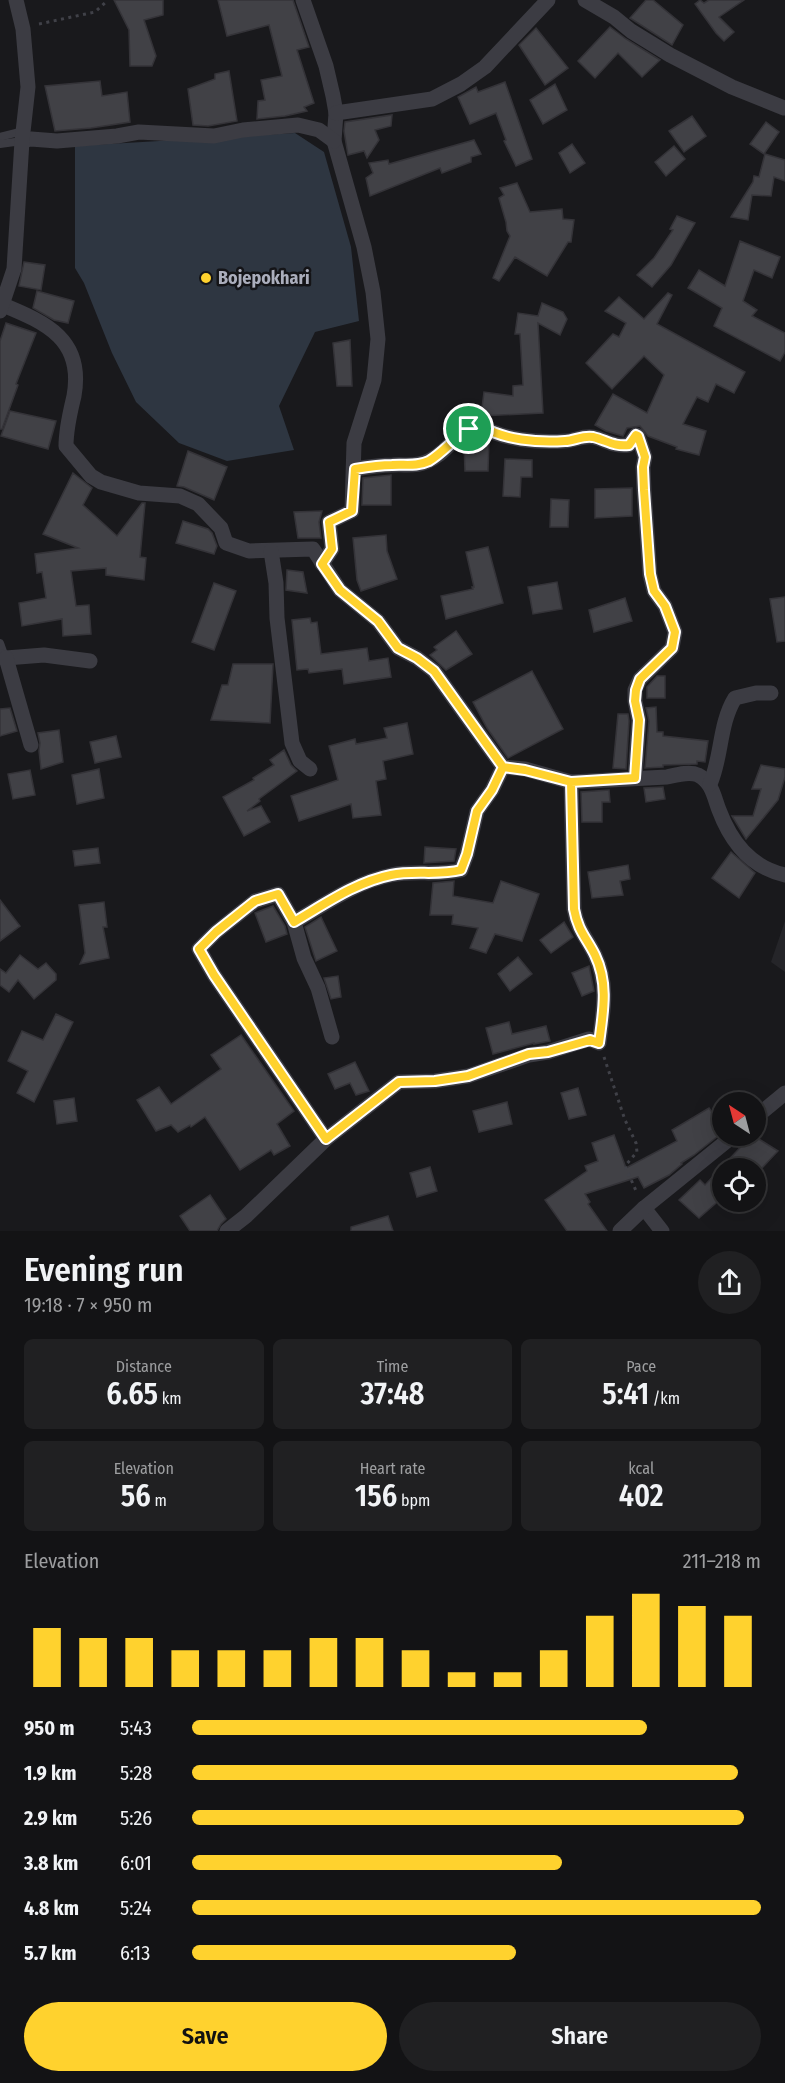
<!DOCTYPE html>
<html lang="en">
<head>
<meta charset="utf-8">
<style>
	body { margin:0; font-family:"Fira Sans Condensed",sans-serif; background:#202022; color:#f1f3f6; height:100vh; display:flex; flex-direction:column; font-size:22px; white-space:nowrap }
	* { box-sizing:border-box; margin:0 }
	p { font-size:20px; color:#9d9ea0 }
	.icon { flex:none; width:33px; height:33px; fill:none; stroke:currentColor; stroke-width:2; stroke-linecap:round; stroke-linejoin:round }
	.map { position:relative; height:1231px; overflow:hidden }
	.sheet { display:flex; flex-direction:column; background:#131315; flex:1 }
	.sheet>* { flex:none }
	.needle { width:39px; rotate:324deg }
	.tools { position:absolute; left:712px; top:1092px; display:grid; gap:12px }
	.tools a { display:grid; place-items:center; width:54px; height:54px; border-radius:50%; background:#131315; box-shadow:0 6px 24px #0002,0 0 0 2px #323234; font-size:30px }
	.pin { position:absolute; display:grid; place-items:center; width:51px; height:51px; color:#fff; margin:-26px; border:3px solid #fff; border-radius:50%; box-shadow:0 2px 6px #0007 }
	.round { display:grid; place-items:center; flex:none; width:63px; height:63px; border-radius:32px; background:#202022 }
	.head { display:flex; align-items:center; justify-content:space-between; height:102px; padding:0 24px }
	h1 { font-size:33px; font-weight:600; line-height:45px }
	.figures { display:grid; grid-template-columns:repeat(3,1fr); gap:9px; height:102px; padding:6px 24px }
	.figures div { display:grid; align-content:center; border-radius:9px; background:#202022; text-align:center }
	.figures b { font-size:30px; font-weight:600 }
	.figures small { font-size:16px; font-weight:400 }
	.figures p { font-size:16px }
	.chart { height:168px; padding:12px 24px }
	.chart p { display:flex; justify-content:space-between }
	.chart svg { width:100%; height:108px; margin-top:6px; stroke:#ffd22e; stroke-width:6 }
	.action { display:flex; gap:12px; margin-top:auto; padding:12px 24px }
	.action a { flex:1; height:69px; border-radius:36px; background:#ffd22e; color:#111; font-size:24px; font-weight:600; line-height:69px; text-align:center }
	.action a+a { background:#202022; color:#f1f3f6 }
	ul { padding:0 24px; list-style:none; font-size:20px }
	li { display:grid; grid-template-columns:96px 72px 1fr; align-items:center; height:45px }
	li i { height:15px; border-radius:8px; background:#ffd22e }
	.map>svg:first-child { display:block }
	.built { fill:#252529 }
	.water { fill:#2e3641 }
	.building { fill:#414146; stroke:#343338; stroke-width:1.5 }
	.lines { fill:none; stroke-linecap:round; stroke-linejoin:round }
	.path { stroke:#404148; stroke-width:3; stroke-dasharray:3 4.5; stroke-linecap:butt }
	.service { stroke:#3c3c43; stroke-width:8 }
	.minor { stroke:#3c3c43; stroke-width:15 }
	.route-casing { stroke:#fff; stroke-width:12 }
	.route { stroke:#ffd22e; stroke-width:8 }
	.poi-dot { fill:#ffd22e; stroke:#141417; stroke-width:2 }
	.labels { text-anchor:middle; stroke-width:5; stroke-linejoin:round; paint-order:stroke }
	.poi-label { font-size:18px; font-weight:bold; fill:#abaebc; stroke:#141417; text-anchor:start }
</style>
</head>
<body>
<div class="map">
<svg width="785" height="1231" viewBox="0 0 785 1231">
	<rect width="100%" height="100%" fill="#19191c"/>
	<!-- built -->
	<path class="built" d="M785,921V972L771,962Z"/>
	<!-- water -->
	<path class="water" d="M295,133L324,152L351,247L359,321L315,332L279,406L294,450L227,461L179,443L136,402L112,353L84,283L75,268V146Z"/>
	<!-- building -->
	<g class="building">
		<path d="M114,0H163V15L144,20L156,56L152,66H130L129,30Z"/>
		<path d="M218,0H293L309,47L297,50L314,103L304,107L307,111L285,116L257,119L258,101L265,100L261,80L282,76L269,25L227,36Z"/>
		<path d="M646,0H653L683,25L672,45L630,18Z"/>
		<path d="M700,0L704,3L709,0H744L719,17L734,32L724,41L716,33L695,4Z"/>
		<path d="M610,27L626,39L660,60L642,77L618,53L595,78L578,61Z"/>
		<path d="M536,28L568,68L545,85L519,45Z"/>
		<path d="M229,71L237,121L208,126L193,125L188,89L215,79V74Z"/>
		<path d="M100,81L102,96L127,92L130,122L91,128L55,131L45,86Z"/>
		<path d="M505,82L532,159L516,166L504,141L506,140L496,113L470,124L458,97L476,87L478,92Z"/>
		<path d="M555,84L567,110L543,124L530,100Z"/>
		<path d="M392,115L391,126L375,130L379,140L367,158L364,151L348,155L344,131L345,122Z"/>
		<path d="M692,116L706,136L684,152L669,131Z"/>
		<path d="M766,122L779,132L764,154L750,144Z"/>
		<path d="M474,140L481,154L471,157V162L442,173L440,168L370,196L366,178L373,173L369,163L388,160L389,164Z"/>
		<path d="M572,144L585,163L570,173L559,153Z"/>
		<path d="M674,146L685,159L666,176L655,162Z"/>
		<path d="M765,154L785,160V181L774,177L771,196L752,195L748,220L731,217L753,182L754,176L759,177Z"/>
		<path d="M517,183L530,212L562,209L563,219L574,220L571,242H568L547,276L515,257L499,281L493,278L510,236L507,231L506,222L499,198L504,195L500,188Z"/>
		<path d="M677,216L695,223L671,265L652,287L637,275L654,258L673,230L670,229Z"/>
		<path d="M740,241L780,257L772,278L754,270L743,301L757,310L752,316L785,333V352L780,361L714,326L722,308L688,288L699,270L725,286Z"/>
		<path d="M24,262L45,265L41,290L19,286Z"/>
		<path d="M37,291L74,301L68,323L54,320L33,308Z"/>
		<path d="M668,293L672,295L657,324L745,372L734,393L716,384L708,402L697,397L683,424L706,431L699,455L676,449L677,447L648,436L640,426L627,428L623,436L606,431L595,425L613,394L647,413L664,375L644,356L612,389L586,363L613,334L619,337L626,323L605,311L619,297L644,319Z"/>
		<path d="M542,303L563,312L567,319L560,335L538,323L543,413L481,416L484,392L513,396V386L523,385L520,334H515L518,313L538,316Z"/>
		<path d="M6,323L36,333L16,384L18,385L2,429H0V341Z"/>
		<path d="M350,340L352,386H337L333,343Z"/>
		<path d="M10,411L56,421L48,449L1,436Z"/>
		<path d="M471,441H489L488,471H465L464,445Z"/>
		<path d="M188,451L227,467L214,500L184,487L177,486Z"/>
		<path d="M505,459L532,460V477H521L520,497L503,496Z"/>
		<path d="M73,473L92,488L83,505L117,536L142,503H145L140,557L146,558L144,580L106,575V568L71,571L76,606L89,605L91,634L63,636L62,619L22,626L19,603L46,598L42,572L37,573L35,554L78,548L43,534Z"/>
		<path d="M391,475V505H362L363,478Z"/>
		<path d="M632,488V516L595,518V489Z"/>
		<path d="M551,499L569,500L568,527H550Z"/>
		<path d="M322,511L319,522L321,538H298L294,512Z"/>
		<path d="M183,521L208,529L212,533L217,546L214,554L176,543Z"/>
		<path d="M386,535L387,551L397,579L361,591L357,580L353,538Z"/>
		<path d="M488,547L503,603L446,619L441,596L473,589L472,587H474L466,552Z"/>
		<path d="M287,570L303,572L307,593L286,590Z"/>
		<path d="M557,582L562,609L533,614L528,587Z"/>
		<path d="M214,583L236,591L214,650L192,642Z"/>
		<path d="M785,597V641L777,642L770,599Z"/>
		<path d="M625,598L632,621L594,632L589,610Z"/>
		<path d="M310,618L311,623L317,622L321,654L367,648L369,661L388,658L391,677L344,684L342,669L309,673L308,669L297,670L292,620Z"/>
		<path d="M456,631L472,654L446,670L430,655L437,650L434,647Z"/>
		<path d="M233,664H273L270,723L211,720L222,685H228Z"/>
		<path d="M532,671L563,729L508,758L487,728L473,702Z"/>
		<path d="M657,676H665V698H647V687Z"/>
		<path d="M656,707L657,732H663V736L708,741L705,762L697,761V764L663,765V767L645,768L649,721L646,708Z"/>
		<path d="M10,708L17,731L0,736V709Z"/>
		<path d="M618,714H628L629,721L626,769L613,768Z"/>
		<path d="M407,723L413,754L383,761L386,779L376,781L381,815L353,818L351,804L299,821L291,796L338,780L329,746L355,739L356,744L387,738L384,728Z"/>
		<path d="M59,730L63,762L41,769L39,751L40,743L38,733Z"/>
		<path d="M116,736L121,757L95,763L90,742Z"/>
		<path d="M284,750L291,765L297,771L259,799L260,801L247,811L261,806L270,822L244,836L223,797L254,780L253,778L274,765L270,760Z"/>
		<path d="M761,765L785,769V777L778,800L746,839L732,816H753L761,789H752Z"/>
		<path d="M99,769L104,798L77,804L72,775Z"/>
		<path d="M30,770L35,795L13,799L8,774Z"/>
		<path d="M663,787L665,799L646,802L644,788Z"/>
		<path d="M609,790L610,802H602V822H582L581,792Z"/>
		<path d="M425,847L456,849L454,861L424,863Z"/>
		<path d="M98,848L100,863L75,866L73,851Z"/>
		<path d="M731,852L755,873L739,898L712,878Z"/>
		<path d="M628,865L630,879L620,881L623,895L592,898L588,872Z"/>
		<path d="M454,881L453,896L493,903L501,881L539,894L522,941L495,934L486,953L470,948L478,928L452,924L453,915H430L433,883Z"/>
		<path d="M0,900L20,926L0,941Z"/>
		<path d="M104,902L107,927H103L109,958L80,964L85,953L79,905Z"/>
		<path d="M273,906L285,926L287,934L266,942L255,913Z"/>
		<path d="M321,917L337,951L316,961L305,927Z"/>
		<path d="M564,922L573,937L551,953L540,940Z"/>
		<path d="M20,955L38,969L46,963L56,974V980L34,999L18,980L9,992L0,985V969L6,973Z"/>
		<path d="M518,957L532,974L510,991L498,974Z"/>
		<path d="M589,966L594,991L582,996L572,973Z"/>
		<path d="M338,976L341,997L331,999L324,978Z"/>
		<path d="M56,1014L73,1022L34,1102L17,1093L28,1071L8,1061L22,1031L43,1040Z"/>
		<path d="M509,1022L512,1034L546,1026L550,1041L534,1044V1043L493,1054L486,1028Z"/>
		<path d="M241,1035L294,1111L277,1124L290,1146L274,1155L271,1150L240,1170L205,1117L191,1127L190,1125L178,1132L171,1125L156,1131L137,1100L159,1087L171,1104L221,1069L211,1055Z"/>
		<path d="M355,1062L369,1091L356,1095L350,1083L335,1089L328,1074Z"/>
		<path d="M578,1088L586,1115L569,1119L561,1093Z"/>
		<path d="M74,1098L77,1121L57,1124L54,1101Z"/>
		<path d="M507,1102L512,1124L479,1132L473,1111Z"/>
		<path d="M709,1108L723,1128V1132L694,1155L681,1163L682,1164L669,1175L644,1188L638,1177L585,1194L590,1202L588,1204L607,1231H567L545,1200L587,1171L585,1166L598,1161L592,1143L614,1135L626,1168L677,1141L672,1130Z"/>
		<path d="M751,1136H754L778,1151L762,1168H723V1197L699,1218L679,1200L700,1180L705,1185Z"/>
		<path d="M430,1167L437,1191L417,1197L410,1173Z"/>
		<path d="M210,1195L226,1219L221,1224L217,1231H190L180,1216Z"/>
		<path d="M388,1216L393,1231H351V1227Z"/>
	</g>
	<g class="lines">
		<!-- path -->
		<g class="path">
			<path d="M39,24L95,12L108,0"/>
			<path d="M604,1057L625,1120L636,1143L637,1152L625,1166L637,1193"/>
		</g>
		<!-- service -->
		<g class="service">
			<path d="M0,137L23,131"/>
			<path d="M0,144L22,141"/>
			<path d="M0,643L5,657"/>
		</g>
		<!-- minor -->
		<g class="minor">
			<path d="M303,0L326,66L333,96L336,113L334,141L364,247L373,292L378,339L374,380L354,443L352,511L329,522L332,549L322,564"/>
			<path d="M585,0L614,17L631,31L670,55L732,87L784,108"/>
			<path d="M336,113L432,99L461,84L485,67L548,0"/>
			<path d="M22,141L31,139L57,141L117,136L139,132L214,136L243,130L298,125L319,130L334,141"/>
			<path d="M3,305C47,323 84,340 74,396C70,413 66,428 66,446L91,476L101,482L139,493L180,496L198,504L221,528L226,543L249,551L313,549L340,590L378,621L398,648L417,658L434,671L503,767L525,769L571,782L667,777C676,775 689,771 698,775C712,782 714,797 719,810C731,842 750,867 785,875"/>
			<path d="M0,311L14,269L22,141L28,87L23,29L16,0"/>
			<path d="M355,469C367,467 380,465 393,465C405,464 414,467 426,462C449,453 452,433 481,426C504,440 538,443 565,441C574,441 583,435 593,437C606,440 614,447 629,445L636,435L638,436L645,457L643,467L644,490L650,575L654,591L665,606L675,632L672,648L640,679L635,690V701L639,720L635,778"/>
			<path d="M271,551L276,583L277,618L292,743L300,761L310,769"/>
			<path d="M0,657L6,658L44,655L90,661"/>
			<path d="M6,658L31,745"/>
			<path d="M710,784C722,757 719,724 735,698L756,693H771"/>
			<path d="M294,922C325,904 356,882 391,875C414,870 438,876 461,870L467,854L477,811L492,790L503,767"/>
			<path d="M756,1117L785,1093"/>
			<path d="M326,1139L214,975L199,949L216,932L255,901L278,894L294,922L304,958L318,988L332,1037"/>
			<path d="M644,1208L662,1231"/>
			<path d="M227,1231L246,1216L326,1139L399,1082L435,1081L468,1076L529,1055L548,1052L589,1039L599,1043C603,1013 609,984 595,955C586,936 578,931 574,909L571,782"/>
			<path d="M620,1231L644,1208L733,1136"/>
		</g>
	</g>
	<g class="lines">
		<defs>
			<path id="route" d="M469,429C454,438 444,452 429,461C416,467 405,464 392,465C380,465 367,467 355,469L352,511L329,522L332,549L322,564L340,590L378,621L398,648L417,658L434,671L503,767L525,770L571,782L574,909C578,931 586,937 595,955C609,984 603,1013 599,1043L590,1040L548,1052L529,1054L468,1076L435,1081L399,1082L326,1139L214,975L199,949L216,932L255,901L278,894L294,922C325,904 356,882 391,875C414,870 438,876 461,870L467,854L477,811L492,790L503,767L525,770L571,782L635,778L639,720L635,701L636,690L640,679L672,648L675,632L665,606L654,591L650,574L644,490L643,467L645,457L638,436L636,435L629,445C614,447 606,440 593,437C583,435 574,441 565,441C538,443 504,440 481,426L469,429"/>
		</defs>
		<!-- route casing -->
		<use href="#route" class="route-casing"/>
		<!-- route -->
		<use href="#route" class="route"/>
	</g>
	<!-- markers -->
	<circle class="poi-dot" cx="206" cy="278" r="6"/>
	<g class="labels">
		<!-- poi labels -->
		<g class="poi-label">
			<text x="218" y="284">Bojepokhari</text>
		</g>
	</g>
</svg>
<div class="tools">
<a><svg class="needle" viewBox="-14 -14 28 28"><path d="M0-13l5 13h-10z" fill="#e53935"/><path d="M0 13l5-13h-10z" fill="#9d9ea0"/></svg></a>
<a><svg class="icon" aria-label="locate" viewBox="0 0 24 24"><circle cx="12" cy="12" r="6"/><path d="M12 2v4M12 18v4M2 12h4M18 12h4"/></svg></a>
</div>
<div class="pin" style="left:469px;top:429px;background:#1e9e55"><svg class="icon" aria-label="arrive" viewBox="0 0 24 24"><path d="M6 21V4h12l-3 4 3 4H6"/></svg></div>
</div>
<section class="sheet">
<div class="head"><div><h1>Evening run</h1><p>19:18 · 7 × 950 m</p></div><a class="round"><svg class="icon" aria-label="share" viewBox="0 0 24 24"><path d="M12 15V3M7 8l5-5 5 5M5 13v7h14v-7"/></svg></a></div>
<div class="figures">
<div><p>Distance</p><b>6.65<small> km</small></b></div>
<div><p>Time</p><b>37:48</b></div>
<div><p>Pace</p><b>5:41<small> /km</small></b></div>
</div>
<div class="figures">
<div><p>Elevation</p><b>56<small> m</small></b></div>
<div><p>Heart rate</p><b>156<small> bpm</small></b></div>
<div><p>kcal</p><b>402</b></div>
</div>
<div class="chart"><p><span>Elevation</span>211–218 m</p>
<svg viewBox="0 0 160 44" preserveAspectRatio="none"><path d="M5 44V20M15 44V24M25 44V24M35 44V29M45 44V29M55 44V29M65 44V24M75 44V24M85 44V29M95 44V38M105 44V38M115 44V29M125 44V15M135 44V6M145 44V11M155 44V15"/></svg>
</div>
<ul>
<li><b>950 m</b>5:43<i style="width:80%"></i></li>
<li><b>1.9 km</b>5:28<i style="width:96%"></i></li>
<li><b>2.9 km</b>5:26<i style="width:97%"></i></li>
<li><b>3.8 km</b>6:01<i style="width:65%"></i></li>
<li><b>4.8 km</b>5:24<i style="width:100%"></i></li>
<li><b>5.7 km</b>6:13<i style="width:57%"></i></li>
</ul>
<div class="action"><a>Save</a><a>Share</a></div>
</section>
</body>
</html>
